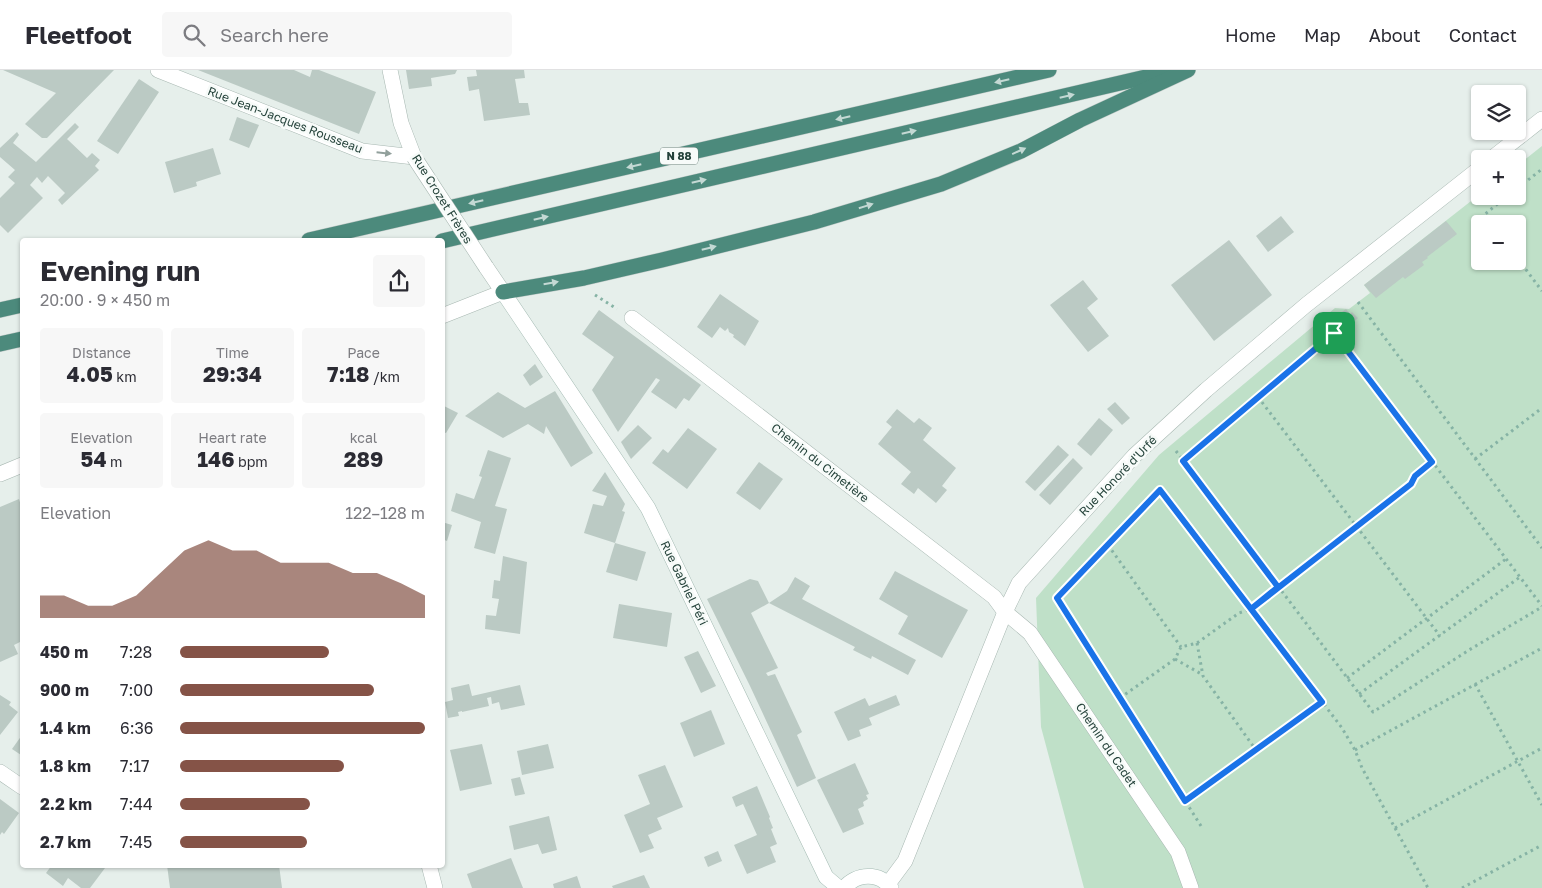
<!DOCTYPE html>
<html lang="en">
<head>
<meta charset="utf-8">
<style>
	body { margin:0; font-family:"Golos Text",sans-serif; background:#f7f7f7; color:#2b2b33; height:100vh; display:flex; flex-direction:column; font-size:19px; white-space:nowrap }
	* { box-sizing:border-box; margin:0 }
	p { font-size:16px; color:#7c7c81 }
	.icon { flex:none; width:28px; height:28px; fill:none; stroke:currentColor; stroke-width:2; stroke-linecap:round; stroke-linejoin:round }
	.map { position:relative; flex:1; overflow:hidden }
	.drawer { position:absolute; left:20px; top:168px; width:425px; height:630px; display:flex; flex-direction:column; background:#fff; border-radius:5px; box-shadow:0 1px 4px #0004 }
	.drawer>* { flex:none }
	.controls { position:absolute; left:1471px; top:15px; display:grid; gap:10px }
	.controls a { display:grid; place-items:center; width:55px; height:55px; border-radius:5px; background:#fff; box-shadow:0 1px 4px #0004; font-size:25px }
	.pin { position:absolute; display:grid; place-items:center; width:42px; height:42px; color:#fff; margin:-21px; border-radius:10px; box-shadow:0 2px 8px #0006 }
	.round { display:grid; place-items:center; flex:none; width:52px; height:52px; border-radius:5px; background:#f7f7f7 }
	.summary { display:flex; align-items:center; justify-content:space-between; height:85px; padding:0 20px }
	h1 { font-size:28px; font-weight:700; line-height:38px }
	.stats { display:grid; grid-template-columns:repeat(3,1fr); gap:8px; height:85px; padding:5px 20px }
	.stats div { display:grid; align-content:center; border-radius:5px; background:#f7f7f7; text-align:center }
	.stats b { font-size:21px; font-weight:700 }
	.stats small { font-size:14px; font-weight:400 }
	.stats p { font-size:14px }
	.chart { height:140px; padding:10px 20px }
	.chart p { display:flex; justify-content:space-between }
	.chart svg { width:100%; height:90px; margin-top:5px; fill:#855347; opacity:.7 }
	ul { padding:0 20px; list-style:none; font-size:16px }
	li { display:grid; grid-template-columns:80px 60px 1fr; align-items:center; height:38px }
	li i { height:12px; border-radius:6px; background:#855347 }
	header { display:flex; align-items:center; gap:30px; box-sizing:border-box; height:70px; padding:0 25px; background:#fff; border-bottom:1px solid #e1e1e2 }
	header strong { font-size:24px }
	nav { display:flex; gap:28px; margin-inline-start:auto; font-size:18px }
	.search { width:350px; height:45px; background:#f7f7f7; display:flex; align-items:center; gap:12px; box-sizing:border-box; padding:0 18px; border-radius:5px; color:#7c7c81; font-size:19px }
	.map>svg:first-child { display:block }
	.green { fill:#bfe0c8; fill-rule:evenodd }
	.building { fill:#bbcac4 }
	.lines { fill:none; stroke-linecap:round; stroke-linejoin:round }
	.minor-casing { stroke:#a8b8b2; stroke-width:16 }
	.tertiary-casing { stroke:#a8b8b2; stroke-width:16 }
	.secondary-casing { stroke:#a4bbb3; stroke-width:16 }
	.trunk-casing { stroke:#c2cac8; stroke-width:16 }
	.path { stroke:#86b3a5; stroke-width:3; stroke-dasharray:2.5 4; stroke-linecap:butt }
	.minor { stroke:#fff; stroke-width:15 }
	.tertiary { stroke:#fff; stroke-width:15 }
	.secondary { stroke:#fff; stroke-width:15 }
	.trunk { stroke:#4c8a7c; stroke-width:15 }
	.minor-bridge-casing { stroke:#a8b8b2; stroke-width:16; stroke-linecap:butt }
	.minor-bridge { stroke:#fff; stroke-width:15 }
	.oneway { fill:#c4d9d4 }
	.oneway2 { fill:#92a09c }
	.route-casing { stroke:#fff; stroke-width:10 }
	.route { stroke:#1a73e8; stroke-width:6 }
	.labels { text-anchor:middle; stroke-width:5; stroke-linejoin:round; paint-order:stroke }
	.shield { fill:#f7fbf9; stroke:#637a73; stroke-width:1 }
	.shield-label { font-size:11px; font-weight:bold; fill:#24423a }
	.street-label { font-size:12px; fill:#24423a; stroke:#f7fbf9 }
</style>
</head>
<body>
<header>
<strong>Fleetfoot</strong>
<div class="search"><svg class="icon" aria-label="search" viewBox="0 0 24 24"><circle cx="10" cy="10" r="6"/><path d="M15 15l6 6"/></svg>Search here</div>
<nav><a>Home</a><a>Map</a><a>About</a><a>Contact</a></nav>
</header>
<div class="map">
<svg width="1542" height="818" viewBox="0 0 1542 818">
	<rect width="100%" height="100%" fill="#e6efeb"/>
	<!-- green -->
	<path class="green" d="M1542,76V818H1084L1041,657L1036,528L1159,385L1335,238L1349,239L1370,223L1364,215L1480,124V126H1518V95ZM1480,154H1518V191H1480Z"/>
	<!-- building -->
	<g class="building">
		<path d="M3,0H114L47,68H42L25,54L56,23Z"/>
		<path d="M198,0H294L310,7L312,0H319L376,22L359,64Z"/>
		<path d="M406,0H457L455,4L431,8L432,16L409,19Z"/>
		<path d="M476,0H524L525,8L515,9L519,33H528L530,45L484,51L479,19L469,21L467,7L477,6Z"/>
		<path d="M139,9L159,22L118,84L97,71Z"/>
		<path d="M237,47L259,55L249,78L229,70Z"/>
		<path d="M75,53L79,57L67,69L87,88L92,83L100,90L95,96L99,100L62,135L58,130L65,123L48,106L42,113L37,107L30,115L43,128L8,163L0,155V128L15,113L8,107L15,100L0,87V78L17,62L19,65L13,73L36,92Z"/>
		<path d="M213,78L221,104L196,112L197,116L174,123L165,92Z"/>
		<path d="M1281,146L1294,162L1268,182L1256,166Z"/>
		<path d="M1446,151L1457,164L1427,187L1428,188L1422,192L1424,195L1405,209L1403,207L1376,228L1364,215Z"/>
		<path d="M1229,170L1272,225L1214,271L1171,215Z"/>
		<path d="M1083,210L1098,229L1087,238L1109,266L1088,282L1050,235Z"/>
		<path d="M720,224L759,251L745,276L733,267L734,265L729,262L728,258L725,261L720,257L712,268L697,257Z"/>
		<path d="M1346,239L1350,244L1352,242L1358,248L1351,254L1342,242Z"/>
		<path d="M599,240L701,315L689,331L684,328L676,339L651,322L660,310L656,308L618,362L592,320L614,287L582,264Z"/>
		<path d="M535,294L543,307L530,316L523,305Z"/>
		<path d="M555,321L593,383L571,397L546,356L544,364L528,354L503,368L465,346L498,322L525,338Z"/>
		<path d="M1115,332L1130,348L1122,355L1107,339Z"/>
		<path d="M442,335L458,343L446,363L442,362Z"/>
		<path d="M897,339L914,353L919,348L932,358L923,370L956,398L942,416L947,420L936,433L918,418L914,424L901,414L911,402L878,374L892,357L886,352Z"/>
		<path d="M1099,348L1113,360L1091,386L1077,374Z"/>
		<path d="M638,355L652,368L631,389L621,372Z"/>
		<path d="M688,358L717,379L687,419L652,393L663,379L668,383Z"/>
		<path d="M1058,375L1069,385L1035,421L1025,412Z"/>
		<path d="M488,380L511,388L495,436L507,439L495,484L474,478L481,452L451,441L456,423L474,429L482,407L479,406Z"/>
		<path d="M1073,388L1083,398L1050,435L1039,425Z"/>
		<path d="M759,392L783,409L760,440L736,423Z"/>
		<path d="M605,402L625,434L622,441L625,442L615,473L584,463L593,434L603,436L607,426L592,421Z"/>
		<path d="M19,429L22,439V571L14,575L18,584L0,592V437Z"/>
		<path d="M442,452L452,455L447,471L442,469Z"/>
		<path d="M615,473L646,482L637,511L606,502Z"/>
		<path d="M503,486L527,492L520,564L485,559L486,545L496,546L499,529L492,528L494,510L500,511Z"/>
		<path d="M895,501L968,540L942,588L898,564L908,546L879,529Z"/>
		<path d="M795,507L810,516L802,529L916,590L908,605L872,586L871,589L853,580L855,577L769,533L787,521Z"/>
		<path d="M750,509L758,511L769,533L751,543L778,598L766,603L768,606L775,604L802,662L797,665L816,708L797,717L750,616L707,529Z"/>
		<path d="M619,534L672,543L667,577L613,568Z"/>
		<path d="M698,581L716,616L701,623L684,587Z"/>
		<path d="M469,614L472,626L520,615L525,635L501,640L499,632L492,634L491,627L487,628L489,636L462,642V641L458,642L459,646L448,648L445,632L453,630L451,618Z"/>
		<path d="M0,625L11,632L9,635L18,642L0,665Z"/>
		<path d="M896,625L900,635L869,648L872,655L859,660L861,666L848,671L834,642L865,628L869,636Z"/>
		<path d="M711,640L725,674L694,687L680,653Z"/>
		<path d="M22,665V684L21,685L12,679Z"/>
		<path d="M482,674L492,714L460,721L450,680Z"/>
		<path d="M548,674L554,698L522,705L517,681Z"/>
		<path d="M855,693L869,724L866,725L868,729L863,732L864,736L858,739L864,754L843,763L817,710Z"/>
		<path d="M665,695L683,737L657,748L662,759L648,765L654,778L640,783L624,745L650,734L638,705Z"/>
		<path d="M520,707L525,724L515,726L511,709Z"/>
		<path d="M757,716L770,747L769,748L773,758L771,759L777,774L770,777L776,792L747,804L734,775L757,765L743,734L736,737L732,727Z"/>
		<path d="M0,729L19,743L4,764L2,762L0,765Z"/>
		<path d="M549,746L557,780L542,784L538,774L514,780L509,756Z"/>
		<path d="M718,781L722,791L708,797L704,787Z"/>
		<path d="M511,788L523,818H472L467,804Z"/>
		<path d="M52,795H101L105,798L90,818H81L68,808L63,816L46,803Z"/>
		<path d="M167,795H279L282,818H170Z"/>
		<path d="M644,805L650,818H613L612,816Z"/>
		<path d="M577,806L581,818H554L553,814Z"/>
	</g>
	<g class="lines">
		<defs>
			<g id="minor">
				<path d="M158,0L362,81L414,87L401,53L390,0"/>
				<path d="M1491,89L1542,49"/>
				<path d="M486,197L503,222"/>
				<path d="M632,248L994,527L1005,542L1030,563L1178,782L1191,818"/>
				<path d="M0,702L22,717"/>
				<path d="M429,795L435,818"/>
				<path d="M888,814L905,791L1005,542L1019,513L1134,386L1206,320L1306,235L1480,98"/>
			</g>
			<g id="tertiary">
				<path d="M442,246L503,222"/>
				<path d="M0,404L22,395"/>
			</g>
			<g id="secondary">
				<path d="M503,222L648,438L826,807L839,818"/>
				<path d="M844,818C857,803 879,802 891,818"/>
			</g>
			<g id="trunk">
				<path d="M309,170L1049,0"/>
				<path d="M442,171L1176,0"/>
				<path d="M503,222L584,208L662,190L814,152L941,114L1021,81L1080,50L1188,0"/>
				<path d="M0,240L22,235"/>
				<path d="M0,274L22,269"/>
			</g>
		</defs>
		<!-- minor casing -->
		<use href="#minor" class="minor-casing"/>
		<!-- tertiary casing -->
		<use href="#tertiary" class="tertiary-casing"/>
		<!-- secondary casing -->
		<use href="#secondary" class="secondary-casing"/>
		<!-- trunk casing -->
		<use href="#trunk" class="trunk-casing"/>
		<!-- path -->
		<g class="path">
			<path d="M1518,118L1542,99"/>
			<path d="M1490,154L1484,145L1507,126"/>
			<path d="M1518,189L1542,221"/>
			<path d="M595,225L617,239"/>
			<path d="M1358,232L1542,478"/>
			<path d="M1329,256L1542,536"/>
			<path d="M1258,327L1440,566"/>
			<path d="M1176,381L1373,642L1469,580L1542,537"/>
			<path d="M1475,389L1542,338"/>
			<path d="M1183,391L1334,263"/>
			<path d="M1108,475L1181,577"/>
			<path d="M1197,573L1203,606L1256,680"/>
			<path d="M1175,589L1203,605"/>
			<path d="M1347,608L1506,489"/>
			<path d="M1475,614L1542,735"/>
			<path d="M1359,624L1520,507"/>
			<path d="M1120,628L1175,589L1181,577L1197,573L1239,543L1251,539L1411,414L1415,406L1432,392"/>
			<path d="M1355,680L1542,578"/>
			<path d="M1185,731L1322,632"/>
			<path d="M1201,756L1057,528L1161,420L1342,658L1355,680L1362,698L1428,818"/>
			<path d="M1395,758L1542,678"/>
			<path d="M1462,818L1542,775"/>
		</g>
		<!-- minor -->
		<use href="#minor" class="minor"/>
		<!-- tertiary -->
		<use href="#tertiary" class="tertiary"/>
		<!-- secondary -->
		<use href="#secondary" class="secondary"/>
		<!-- trunk -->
		<use href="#trunk" class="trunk"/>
		<defs>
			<path id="minor-bridge" d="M414,87L486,197"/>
		</defs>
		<!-- minor-bridge casing -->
		<use href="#minor-bridge" class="minor-bridge-casing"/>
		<!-- minor-bridge -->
		<use href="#minor-bridge" class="minor-bridge"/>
	</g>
	<!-- one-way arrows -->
	<defs><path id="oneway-solid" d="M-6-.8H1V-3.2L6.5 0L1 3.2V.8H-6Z" transform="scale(1.25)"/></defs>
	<g class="oneway">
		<use href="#oneway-solid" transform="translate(1002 11) rotate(167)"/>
		<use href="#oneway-solid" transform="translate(1067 26) rotate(-13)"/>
		<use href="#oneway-solid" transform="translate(843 48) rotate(167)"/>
		<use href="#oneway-solid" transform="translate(909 62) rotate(-13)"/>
		<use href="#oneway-solid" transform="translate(1019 81) rotate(-24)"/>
		<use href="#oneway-solid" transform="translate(634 96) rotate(167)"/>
		<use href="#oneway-solid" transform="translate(699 111) rotate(-13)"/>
		<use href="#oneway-solid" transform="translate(476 132) rotate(167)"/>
		<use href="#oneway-solid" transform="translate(866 136) rotate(-17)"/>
		<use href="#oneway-solid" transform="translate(541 148) rotate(-13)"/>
		<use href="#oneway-solid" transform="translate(709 178) rotate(-14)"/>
		<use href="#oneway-solid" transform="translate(551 213) rotate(-10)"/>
	</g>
	<use class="oneway2" href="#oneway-solid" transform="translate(384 83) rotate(6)"/>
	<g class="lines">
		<defs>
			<path id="route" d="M1334,263L1183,391L1278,517L1251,539L1160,420L1057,528L1185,731L1322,632L1251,539C1304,497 1358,456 1411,414L1415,406L1432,392L1334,263"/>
		</defs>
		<!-- route casing -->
		<use href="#route" class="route-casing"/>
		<!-- route -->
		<use href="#route" class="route"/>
	</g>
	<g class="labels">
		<!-- shield labels -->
		<rect class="shield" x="660" y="77.5" width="38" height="17" rx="4"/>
		<g class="shield-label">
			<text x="679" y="90">N 88</text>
		</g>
		<!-- street labels -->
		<g class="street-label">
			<text transform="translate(285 50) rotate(21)" y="4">Rue Jean-Jacques Rousseau</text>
			<text transform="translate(442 129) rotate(58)" y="4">Rue Crozet Frères</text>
			<text transform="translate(820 393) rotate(38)" y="4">Chemin du Cimetière</text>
			<text transform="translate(1118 406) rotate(-46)" y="4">Rue Honoré d'Urfé</text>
			<text transform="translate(684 513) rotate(64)" y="4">Rue Gabriel Péri</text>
			<text transform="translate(1106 675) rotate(56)" y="4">Chemin du Cadet</text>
		</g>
	</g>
</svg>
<div class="controls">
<a><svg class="icon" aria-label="layers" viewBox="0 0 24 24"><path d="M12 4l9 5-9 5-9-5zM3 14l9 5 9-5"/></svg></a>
<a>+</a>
<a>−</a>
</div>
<div class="pin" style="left:1334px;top:263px;background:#1e9e55"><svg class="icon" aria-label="arrive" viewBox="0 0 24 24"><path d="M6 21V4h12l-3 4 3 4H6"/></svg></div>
<section class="drawer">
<div class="summary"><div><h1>Evening run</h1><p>20:00 · 9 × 450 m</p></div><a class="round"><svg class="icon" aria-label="share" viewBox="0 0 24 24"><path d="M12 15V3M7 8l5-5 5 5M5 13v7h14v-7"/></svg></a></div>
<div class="stats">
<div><p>Distance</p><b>4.05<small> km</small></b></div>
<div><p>Time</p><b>29:34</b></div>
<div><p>Pace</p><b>7:18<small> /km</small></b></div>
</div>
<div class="stats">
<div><p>Elevation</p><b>54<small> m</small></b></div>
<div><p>Heart rate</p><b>146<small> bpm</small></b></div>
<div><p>kcal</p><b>289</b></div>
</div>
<div class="chart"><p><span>Elevation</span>122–128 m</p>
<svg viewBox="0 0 160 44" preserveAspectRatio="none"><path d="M0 44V33L10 33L20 38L30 38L40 33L50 22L60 11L70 6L80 11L90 11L100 17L110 17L120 17L130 22L140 22L150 27L160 33V44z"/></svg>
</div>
<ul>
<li><b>450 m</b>7:28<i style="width:61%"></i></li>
<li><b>900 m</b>7:00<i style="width:79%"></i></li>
<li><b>1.4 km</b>6:36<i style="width:100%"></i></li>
<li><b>1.8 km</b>7:17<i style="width:67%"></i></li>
<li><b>2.2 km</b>7:44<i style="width:53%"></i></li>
<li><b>2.7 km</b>7:45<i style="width:52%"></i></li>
</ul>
</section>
</div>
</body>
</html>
